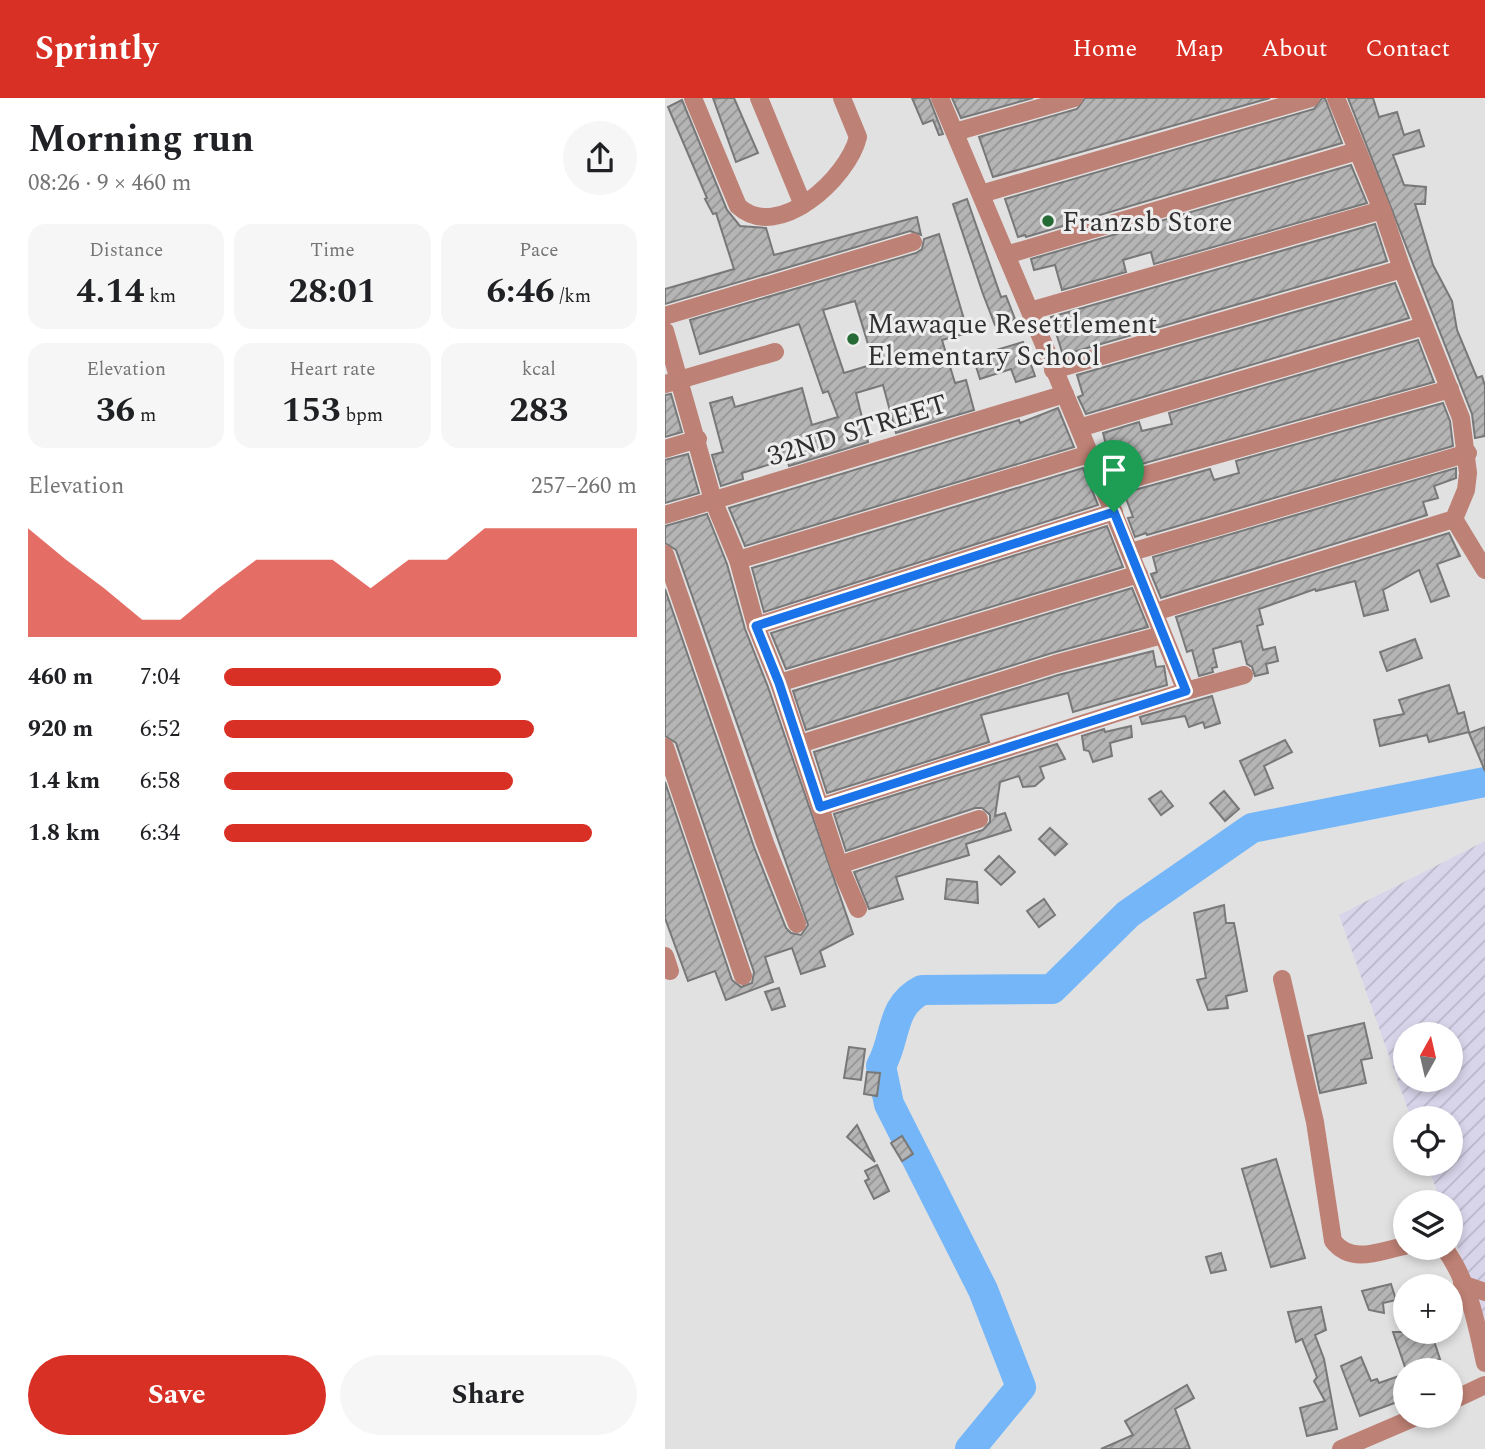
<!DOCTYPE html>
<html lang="en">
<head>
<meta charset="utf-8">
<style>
	body { margin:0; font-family:Spectral,serif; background:#f6f6f6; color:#202124; height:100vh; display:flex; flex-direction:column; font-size:26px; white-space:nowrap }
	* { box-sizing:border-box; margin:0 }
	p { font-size:23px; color:#757577 }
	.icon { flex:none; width:38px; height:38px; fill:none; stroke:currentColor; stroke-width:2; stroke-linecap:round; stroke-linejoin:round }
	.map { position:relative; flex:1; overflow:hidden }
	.drawer { display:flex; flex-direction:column; background:#fff; width:665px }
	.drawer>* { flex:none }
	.needle { width:46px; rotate:8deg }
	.controls { position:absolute; left:728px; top:924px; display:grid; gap:14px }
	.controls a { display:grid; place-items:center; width:70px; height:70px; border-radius:50%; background:#fff; box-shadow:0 4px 10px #0003; font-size:35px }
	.pin { position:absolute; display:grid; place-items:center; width:60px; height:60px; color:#fff; margin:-72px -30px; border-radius:50% 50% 50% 0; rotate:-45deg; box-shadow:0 0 7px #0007 }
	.pin .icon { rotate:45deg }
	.round { display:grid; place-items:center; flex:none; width:74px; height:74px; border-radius:37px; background:#f6f6f6 }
	.head { display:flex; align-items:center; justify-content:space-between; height:119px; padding:0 28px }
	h1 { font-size:38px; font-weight:700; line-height:52px }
	.figures { display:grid; grid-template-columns:repeat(3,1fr); gap:10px; height:119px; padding:7px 28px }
	.figures div { display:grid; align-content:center; border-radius:18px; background:#f6f6f6; text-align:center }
	.figures b { font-size:35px; font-weight:700 }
	.figures small { font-size:19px; font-weight:400 }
	.figures p { font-size:19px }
	.chart { height:196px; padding:14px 28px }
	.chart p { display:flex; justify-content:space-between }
	.chart svg { width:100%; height:126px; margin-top:7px; fill:#d93025; opacity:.7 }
	.button { display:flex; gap:14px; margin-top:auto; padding:14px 28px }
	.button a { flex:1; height:80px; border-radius:42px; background:#d93025; color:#fff; font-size:28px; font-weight:700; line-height:80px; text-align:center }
	.button a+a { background:#f6f6f6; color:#202124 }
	ul { padding:0 28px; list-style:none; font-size:23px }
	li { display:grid; grid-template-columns:112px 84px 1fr; align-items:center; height:52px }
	li i { height:18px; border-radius:9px; background:#d93025 }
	header { display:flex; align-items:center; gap:42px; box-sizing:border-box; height:98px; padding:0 35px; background:#d93025; color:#fff }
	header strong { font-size:33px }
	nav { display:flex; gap:38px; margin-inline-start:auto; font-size:24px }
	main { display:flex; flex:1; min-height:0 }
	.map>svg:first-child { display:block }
	.industrial { fill:url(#industrial-furrows); fill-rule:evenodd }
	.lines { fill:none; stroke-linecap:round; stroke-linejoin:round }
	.river { stroke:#74b6f7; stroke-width:30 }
	.building { fill:url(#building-hatch); stroke:#797878; stroke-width:2; fill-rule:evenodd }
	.minor { stroke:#be8175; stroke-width:18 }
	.route-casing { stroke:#fff; stroke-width:14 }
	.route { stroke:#1a73e8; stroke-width:9 }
	.poi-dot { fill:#266b36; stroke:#eeeeef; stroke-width:2.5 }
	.labels { text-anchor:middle; stroke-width:6; stroke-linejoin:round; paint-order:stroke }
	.poi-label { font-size:28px; fill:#303030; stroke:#eeeeef; text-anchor:start }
	.street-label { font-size:28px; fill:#303030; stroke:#eeeeef }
</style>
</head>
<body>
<header>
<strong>Sprintly</strong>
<nav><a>Home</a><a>Map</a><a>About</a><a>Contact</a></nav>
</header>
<main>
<section class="drawer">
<div class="head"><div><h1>Morning run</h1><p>08:26 · 9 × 460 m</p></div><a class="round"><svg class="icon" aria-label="share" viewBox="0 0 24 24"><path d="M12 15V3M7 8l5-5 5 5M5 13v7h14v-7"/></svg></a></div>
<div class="figures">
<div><p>Distance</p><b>4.14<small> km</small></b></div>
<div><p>Time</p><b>28:01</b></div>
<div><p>Pace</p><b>6:46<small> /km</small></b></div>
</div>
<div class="figures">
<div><p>Elevation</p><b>36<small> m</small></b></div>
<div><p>Heart rate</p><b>153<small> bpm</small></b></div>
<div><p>kcal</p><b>283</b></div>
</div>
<div class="chart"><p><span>Elevation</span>257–260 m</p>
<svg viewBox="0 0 160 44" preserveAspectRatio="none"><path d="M0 44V6L10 17L20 27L30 38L40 38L50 27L60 17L70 17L80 17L90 27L100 17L110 17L120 6L130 6L140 6L150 6L160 6V44z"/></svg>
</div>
<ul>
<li><b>460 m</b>7:04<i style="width:67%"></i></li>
<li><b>920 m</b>6:52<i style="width:75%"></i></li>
<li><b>1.4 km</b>6:58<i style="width:70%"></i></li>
<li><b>1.8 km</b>6:34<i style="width:89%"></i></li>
</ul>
<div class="button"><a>Save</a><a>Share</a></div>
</section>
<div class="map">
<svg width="820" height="1351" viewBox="0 0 820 1351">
	<defs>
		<pattern id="industrial-furrows" width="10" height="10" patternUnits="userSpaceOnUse" patternTransform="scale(1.75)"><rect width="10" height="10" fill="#d8d4ea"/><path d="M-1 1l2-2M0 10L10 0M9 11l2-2" fill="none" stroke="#bab6c9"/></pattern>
		<pattern id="building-hatch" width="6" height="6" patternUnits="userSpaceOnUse" patternTransform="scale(1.75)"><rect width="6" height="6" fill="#b6b5b6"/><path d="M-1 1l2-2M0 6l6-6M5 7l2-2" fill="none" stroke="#949494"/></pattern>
	</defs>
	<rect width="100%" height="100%" fill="#e1e1e2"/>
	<!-- industrial -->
	<path class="industrial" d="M820,743V1228L786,1131V1104H776L762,1066H786V1020H746L674,817ZM740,936H786V982H740Z"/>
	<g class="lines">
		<!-- river -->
		<path class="river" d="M305,1351L356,1289L318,1192L224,1006L216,968C232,939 225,908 257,892L387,891L463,816L587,730L820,684"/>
	</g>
	<!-- building -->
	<g class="building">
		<path d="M48,0H69L93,55L71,64Z"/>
		<path d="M247,0H264L278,36L274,37L268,22L258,26Z"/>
		<path d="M287,0H368L296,20Z"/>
		<path d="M420,0H605L328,79L314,39L412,11Z"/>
		<path d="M657,0H660L677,45L361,139L360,137L353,139L340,101L649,11Z"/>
		<path d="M683,0H708L714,19L732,14L739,37L754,32L759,48L728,57L739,87L761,89L760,106H750L768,167L787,203L792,232L812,280L817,278L820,288V338L810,340L807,316Z"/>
		<path d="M17,2L62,112L75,128L101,130L109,157L252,119L256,137L245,133L0,206V191L69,171L51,115L48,116L40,101L42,100L3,9Z"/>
		<path d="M686,67L702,105L489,166L486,154L458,162L461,174L397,192L390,167L369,172L366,161Z"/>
		<path d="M302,101L336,199L341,198L350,221L330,227L318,196L288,106Z"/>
		<path d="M710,126L722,163L398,257L386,219Z"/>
		<path d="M274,136L303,235L277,242L290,285L301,282L309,312L231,335L218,287L191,295L203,344L124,368L122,361L77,375L78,381L56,388L47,357L58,354L45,305L67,299L70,309L137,290L147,327L173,319L163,293L158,295L134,226L35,256L25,222L251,155L257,151L259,141ZM190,203L209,266L179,275L158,212Z"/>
		<path d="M730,185L744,220L421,316L413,299L418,297L412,277Z"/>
		<path d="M753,242L769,284L448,374L438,335L474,324L477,333L507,326L504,315Z"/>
		<path d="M358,244L370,278L351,284L346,271L315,281L308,259Z"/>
		<path d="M6,296L17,334L0,339V297Z"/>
		<path d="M778,305L785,323L788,348L482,437L481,435L470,439L463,420L468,419L459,395L545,371L549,382L574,375L571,363Z"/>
		<path d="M393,310L409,349L80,448L64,410L354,322L355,325Z"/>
		<path d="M23,356L34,395L0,405V362Z"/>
		<path d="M418,370L433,407L99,514L87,470Z"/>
		<path d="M791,370V380L769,388L773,400L758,404L762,417L496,500L486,476L492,474L488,459Z"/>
		<path d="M42,416L62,466L80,531L103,589L188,836L155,853L160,868L136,876L127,850L100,859L108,884L61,902L50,873L23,883L0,820V684L67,882L76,889L87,885L89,874L11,645L0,638V491L89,749L121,830L126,835L136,837L143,827L11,452L0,445V428Z"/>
		<path d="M442,428L458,469L121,571L106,535Z"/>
		<path d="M784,435L795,458L772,466L784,498L766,504L754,472L718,492L723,512L699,518L690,483L651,493L650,491L594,511L598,526L592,528L598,552L610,549L613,563L601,566L603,575L590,578L587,569L582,566L576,543L548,551L552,569L547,570L548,574L534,578L527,552L522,554L511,519Z"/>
		<path d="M467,490L483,529L387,555L141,632L128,593Z"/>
		<path d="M750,541L757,560L722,573L715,554Z"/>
		<path d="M488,553L491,569L499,568L502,587L408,614L403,595L316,617L324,644L162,695L149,654L393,577Z"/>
		<path d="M784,587L793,616L799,614L804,634L764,644L762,637L715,648L709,622L739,616L734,602Z"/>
		<path d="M547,598L555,625L540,630L538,624L524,629L520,618L477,626L475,619Z"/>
		<path d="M466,628L467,639L445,645L447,658L428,664L424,653L419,652L417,638L439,631L440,634Z"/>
		<path d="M820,629V673L804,635Z"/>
		<path d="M620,642L627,654L599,668L608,690L590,697L575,663Z"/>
		<path d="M392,646L400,661L375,669L379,680L370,688L358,689L354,678L335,684L330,718L340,715L346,732L301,746L304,757L231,779L238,801L204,811L189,774L318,732L325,724V717L317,710H310L181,753L169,716Z"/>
		<path d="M496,693L508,708L496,717L484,701Z"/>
		<path d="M559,693L574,711L560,723L545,705Z"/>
		<path d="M385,730L402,746L390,757L374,741Z"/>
		<path d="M334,758L350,774L336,787L320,772Z"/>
		<path d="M282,781L312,784L313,805L280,801Z"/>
		<path d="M379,801L390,817L374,829L362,813Z"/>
		<path d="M559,807L561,825H569L582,893L561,898L563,910L543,912L532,882L541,880L529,815Z"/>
		<path d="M114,890L120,908L107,912L100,894Z"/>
		<path d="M699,925L707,960L696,962L701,985L655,995L643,938Z"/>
		<path d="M184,949L200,951L196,982L179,980Z"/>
		<path d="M202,974L215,975L212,998L199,996Z"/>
		<path d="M192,1027L210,1064L182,1039Z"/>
		<path d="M237,1038L248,1056L237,1063L226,1045Z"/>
		<path d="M611,1061L640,1160L606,1169L577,1071Z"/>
		<path d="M212,1067L224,1093L209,1101L200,1083L204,1081L200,1073Z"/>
		<path d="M556,1155L561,1172L546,1175L541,1159Z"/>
		<path d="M726,1186L731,1202L718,1205L719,1215L704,1212L697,1193Z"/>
		<path d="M656,1209L661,1232L650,1237L659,1261L672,1331L642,1338L635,1310L660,1303L649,1283L652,1279L637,1241L631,1244L623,1214Z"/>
		<path d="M728,1234H766L775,1261L741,1272Z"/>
		<path d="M696,1259L706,1283L712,1281L714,1285L740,1276V1301L695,1318L676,1268Z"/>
		<path d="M522,1287L529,1300L510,1311L525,1351H436L468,1337L460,1323Z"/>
	</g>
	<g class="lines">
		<!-- minor -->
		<g class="minor">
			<path d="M28,0L73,108C113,145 183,80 193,39L177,0"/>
			<path d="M94,0L138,107"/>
			<path d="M275,0L414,330L521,593L579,577"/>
			<path d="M290,34L409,0"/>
			<path d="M316,96L646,0"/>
			<path d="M341,157L692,53"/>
			<path d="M365,213L717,112"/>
			<path d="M0,218L248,144"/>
			<path d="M0,233L48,402L73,462L91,528L114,585L174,767L193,811"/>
			<path d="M388,272L737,171"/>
			<path d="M0,286L110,254"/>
			<path d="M414,330L759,228"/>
			<path d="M0,351L33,341"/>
			<path d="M438,389L785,291"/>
			<path d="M0,417L400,296"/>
			<path d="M789,421L820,472"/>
			<path d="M466,454L803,355"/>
			<path d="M0,456L100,745L132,826"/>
			<path d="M73,462L424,356"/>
			<path d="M490,514L789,421L801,392L803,375L796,320L737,171L717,112L671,0"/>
			<path d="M91,528L449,414"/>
			<path d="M114,585L474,476"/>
			<path d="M135,646L390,566L497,537"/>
			<path d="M0,649L78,878"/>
			<path d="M155,709L521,593"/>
			<path d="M174,767L314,721"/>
			<path d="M0,858L5,873"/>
			<path d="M617,881L650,1024L668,1143C687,1167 714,1153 740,1148"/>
			<path d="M779,1150C803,1181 812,1227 820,1265"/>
			<path d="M797,1186L820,1194"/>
			<path d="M786,1303L820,1287"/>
			<path d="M676,1351L753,1318"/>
		</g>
	</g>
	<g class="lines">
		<defs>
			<path id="route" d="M449,414L521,593L155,709L114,585L91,528Z"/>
		</defs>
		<!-- route casing -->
		<use href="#route" class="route-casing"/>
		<!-- route -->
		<use href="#route" class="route"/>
	</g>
	<!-- markers -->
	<g class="poi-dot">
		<circle cx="383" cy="123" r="7"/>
		<circle cx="188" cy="241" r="7"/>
	</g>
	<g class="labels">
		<!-- poi labels -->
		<g class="poi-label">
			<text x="397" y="133">Franzsb Store</text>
			<text x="202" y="235">Mawaque Resettlement<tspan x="202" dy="32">Elementary School</tspan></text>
		</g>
		<!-- street labels -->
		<g class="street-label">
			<text transform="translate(192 331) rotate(-17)" y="10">32ND STREET</text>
		</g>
	</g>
</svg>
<div class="controls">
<a><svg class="needle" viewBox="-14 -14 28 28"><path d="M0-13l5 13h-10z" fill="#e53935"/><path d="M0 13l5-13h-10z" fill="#757577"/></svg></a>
<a><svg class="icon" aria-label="locate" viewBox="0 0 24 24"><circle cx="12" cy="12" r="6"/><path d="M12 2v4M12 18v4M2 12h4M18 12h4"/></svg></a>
<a><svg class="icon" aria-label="layers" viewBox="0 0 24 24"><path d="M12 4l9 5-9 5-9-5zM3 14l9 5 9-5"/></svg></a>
<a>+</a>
<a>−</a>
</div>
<div class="pin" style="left:449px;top:414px;background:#1e9e55"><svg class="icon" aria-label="arrive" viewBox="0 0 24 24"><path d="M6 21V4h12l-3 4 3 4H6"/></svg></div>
</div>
</main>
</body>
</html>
